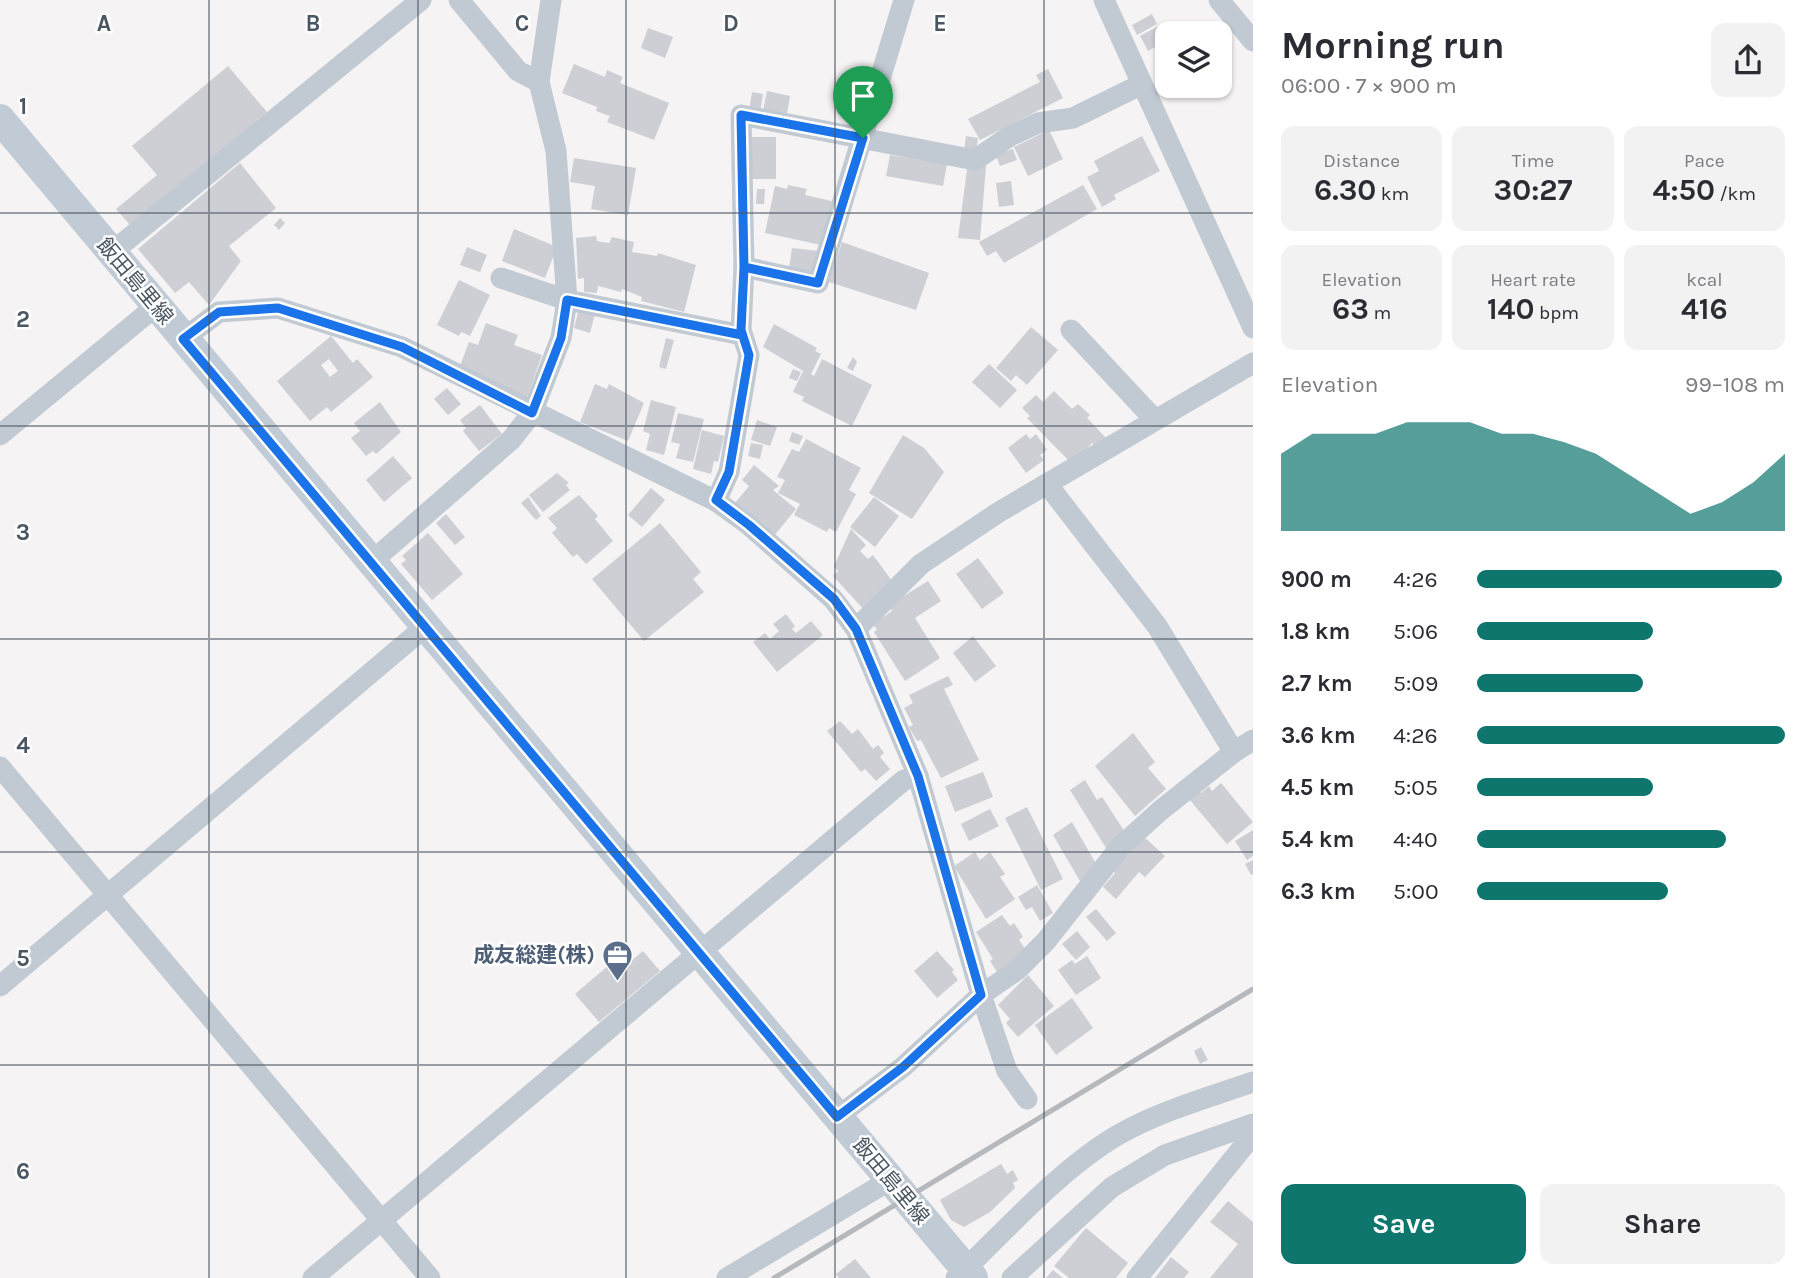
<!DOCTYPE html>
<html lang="en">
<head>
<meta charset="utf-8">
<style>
	body { margin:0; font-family:Karla,"Noto Sans JP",sans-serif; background:#f2f2f3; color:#2b2b33; height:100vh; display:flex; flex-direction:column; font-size:26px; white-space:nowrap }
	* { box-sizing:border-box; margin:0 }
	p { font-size:23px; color:#7c7c81 }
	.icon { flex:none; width:38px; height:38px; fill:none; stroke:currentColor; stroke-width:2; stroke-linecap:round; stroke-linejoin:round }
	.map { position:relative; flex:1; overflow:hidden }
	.panel { display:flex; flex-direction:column; background:#fff; width:560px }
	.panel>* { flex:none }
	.fabs { position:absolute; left:1155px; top:21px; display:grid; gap:14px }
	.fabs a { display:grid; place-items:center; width:77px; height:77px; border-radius:14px; background:#fff; box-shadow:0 2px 5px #0004; font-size:35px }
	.pin { position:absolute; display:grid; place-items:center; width:60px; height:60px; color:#fff; margin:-72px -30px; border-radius:50% 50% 50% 0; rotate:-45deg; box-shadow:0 0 7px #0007 }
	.pin .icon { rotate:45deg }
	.round { display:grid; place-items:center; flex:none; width:74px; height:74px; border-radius:14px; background:#f2f2f3 }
	.summary { display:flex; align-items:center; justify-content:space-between; height:119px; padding:0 28px }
	h1 { font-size:38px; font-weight:700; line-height:52px }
	.stats { display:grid; grid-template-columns:repeat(3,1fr); gap:10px; height:119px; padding:7px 28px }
	.stats div { display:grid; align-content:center; border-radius:14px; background:#f2f2f3; text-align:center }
	.stats b { font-size:30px; font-weight:700 }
	.stats small { font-size:19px; font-weight:400 }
	.stats p { font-size:19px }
	.chart { height:196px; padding:14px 28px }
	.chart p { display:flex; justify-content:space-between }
	.chart svg { width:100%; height:126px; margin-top:7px; fill:#0f766e; opacity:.7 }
	.action { display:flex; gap:14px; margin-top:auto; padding:14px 28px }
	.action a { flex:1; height:80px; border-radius:14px; background:#0f766e; color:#fff; font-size:28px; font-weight:700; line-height:80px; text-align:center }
	.action a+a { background:#f2f2f3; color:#2b2b33 }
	ul { padding:0 28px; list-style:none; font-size:23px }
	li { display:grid; grid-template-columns:112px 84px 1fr; align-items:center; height:52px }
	li i { height:18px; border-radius:9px; background:#0f766e }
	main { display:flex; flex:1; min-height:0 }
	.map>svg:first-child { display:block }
	.building { fill:#cdcfd5; fill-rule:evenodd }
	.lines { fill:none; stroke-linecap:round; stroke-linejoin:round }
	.minor { stroke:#c1cad2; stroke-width:21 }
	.secondary { stroke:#c1cbd6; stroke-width:30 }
	.rail { stroke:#b5b8bd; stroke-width:5 }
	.route-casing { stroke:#fff; stroke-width:14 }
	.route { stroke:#1a73e8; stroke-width:9 }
	.grid { fill:none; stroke:#4a5661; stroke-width:2; stroke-opacity:0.55 }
	.labels { text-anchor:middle; stroke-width:5; stroke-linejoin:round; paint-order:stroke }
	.street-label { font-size:21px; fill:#4a5661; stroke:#fff }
	.service-label { font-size:21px; font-weight:bold; fill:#4e5e75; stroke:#fff; text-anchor:end }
	.grid-label { font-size:23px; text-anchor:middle; font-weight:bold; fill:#4a5661; stroke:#fff; stroke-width:5; stroke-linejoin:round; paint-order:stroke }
</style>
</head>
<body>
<main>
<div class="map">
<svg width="1253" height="1278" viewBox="0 0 1253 1278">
	<rect width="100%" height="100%" fill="#f5f3f3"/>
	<!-- building -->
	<g class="building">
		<path d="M1152,14L1157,24L1137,35L1132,25Z"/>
		<path d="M1160,25L1167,40L1148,51L1140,36Z"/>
		<path d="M648,28L673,37L665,58L641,48Z"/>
		<path d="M574,64L605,77L607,70L623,77L620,83L669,103L654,140L607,122L610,116L596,111L597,107L562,93Z"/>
		<path d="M228,66L267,112L131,226L116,209L157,175L132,146Z"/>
		<path d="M1048,69L1063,98L980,140L968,119L1040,82L1036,75Z"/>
		<path d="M767,91L790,96L786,119L762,115Z"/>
		<path d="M752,92L763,94L760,113L749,111Z"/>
		<path d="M1049,130L1063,159L1028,176L1014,147Z"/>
		<path d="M966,136L978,138L976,153L964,151Z"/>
		<path d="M1142,136L1160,171L1114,195L1116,199L1102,207L1087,177L1099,171L1094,161Z"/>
		<rect x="752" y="137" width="24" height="42"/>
		<path d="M1013,149L1017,160L1000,166L996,155Z"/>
		<path d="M890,155L947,164L943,186L886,176Z"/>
		<path d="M574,158L636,168L628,215L591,209L595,186L570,182Z"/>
		<path d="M968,162L986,166L980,240L958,238Z"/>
		<path d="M240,163L276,208L229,246L241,261L209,305L189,282L175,293L138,249Z"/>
		<path d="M1011,181L1014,205L999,207L996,183Z"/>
		<path d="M788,185L807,189L805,195L836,202L826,246L765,233L775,186L787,189Z"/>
		<path d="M1083,185L1097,209L1004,263L996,251L987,256L979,242Z"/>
		<path d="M757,189H765L764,204H756Z"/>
		<path d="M280,218L285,223L279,230L274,225Z"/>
		<path d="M514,229L557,247L545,278L502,261Z"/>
		<path d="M596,236L597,241L609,243L612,237L634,242L632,252L657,256L658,253L696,265L684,312L641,301L642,297L622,289L621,292L598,286L597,293L584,292V278L578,279L576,238Z"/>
		<path d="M842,242L929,273L916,310L829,282Z"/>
		<path d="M467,247L487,255L480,272L460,265Z"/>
		<path d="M792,248L819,251L817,272L789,269Z"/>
		<path d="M459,280L490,295L470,336L461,332L459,336L437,325Z"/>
		<path d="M579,309L595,314L590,333L574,328Z"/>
		<path d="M486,323L518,335L514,345L542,355L527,397L460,366L469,342L478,345Z"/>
		<path d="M774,324L817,348L815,351L821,354L811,374L814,376L822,359L872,385L852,426L802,401L804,397L793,392L803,371L763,347Z"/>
		<path d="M1031,327L1058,350L1027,385L1016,375L1011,381L996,368Z"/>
		<path d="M331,336L353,363L357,359L373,377L331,412L327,407L310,421L277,381ZM329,359L338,371L330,377L321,365Z"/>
		<path d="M666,338L674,340L666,369L659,367Z"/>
		<path d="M853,357L857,362L853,371L847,368Z"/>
		<path d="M989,364L1017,390L1000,408L972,382Z"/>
		<path d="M793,369L801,372L797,381L789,378Z"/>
		<path d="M595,384L607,389L609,384L644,403L628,441L580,422Z"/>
		<path d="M447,388L461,404L448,415L434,399Z"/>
		<path d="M1054,391L1072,409L1078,404L1090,415L1087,418L1107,439L1097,448L1092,443L1072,464L1027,418L1030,416L1022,408L1036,395L1043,402Z"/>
		<path d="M651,400L676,407L664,455L646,450L650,434L643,431Z"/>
		<path d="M380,402L401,432L376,454L373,451L366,456L351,438L360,431L354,423Z"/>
		<path d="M480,405L502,434L479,451L463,431L466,428L460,420Z"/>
		<path d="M678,413L704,419L693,462L676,458L680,444L671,442Z"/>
		<path d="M757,420L777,427L770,446L751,440Z"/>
		<path d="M702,430L724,436L718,462L714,461L711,474L693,469Z"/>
		<path d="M792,432L803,436L799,445L789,441Z"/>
		<path d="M1026,434L1030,439L1036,434L1047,450L1040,455L1044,460L1026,473L1008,448Z"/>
		<path d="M903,435L924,448L944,472L912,519L869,493Z"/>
		<path d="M806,439L861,468L849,490L856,494L836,532L829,528L827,532L794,515L800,504L778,493L785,480L777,477L792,449L799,452Z"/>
		<path d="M751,443L763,445L760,459L748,456Z"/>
		<path d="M393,456L412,478L384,502L366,480Z"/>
		<path d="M754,465L779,486L773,490L796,509L774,536L735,503L749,486L742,480Z"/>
		<path d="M557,473L569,483L566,485L570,490L543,512L529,495Z"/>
		<path d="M651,488L665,500L642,527L628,515Z"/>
		<path d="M579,495L598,516L595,519L613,541L586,564L577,554L573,557L552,533L557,528L548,518Z"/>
		<path d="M528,497L541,516L536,520L521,503Z"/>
		<path d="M874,497L899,516L875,547L850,527Z"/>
		<path d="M446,514L465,537L455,545L436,523Z"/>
		<path d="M660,523L701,572L693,579L704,592L644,641L592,579Z"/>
		<path d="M851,529L866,545L860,551L868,559L873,555L895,585L866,612L833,576L838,571L834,566Z"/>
		<path d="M428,533L463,574L432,600L401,564L406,560L402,556Z"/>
		<path d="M978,558L1004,593L982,609L956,574Z"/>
		<path d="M928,581L941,601L915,618L940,658L905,681L874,632L877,630L873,624L892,611L889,605Z"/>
		<path d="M786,614L795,626L792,629L796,633L811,621L823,635L777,672L753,642L765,633L770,639L779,631L773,624Z"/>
		<path d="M973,636L996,666L975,682L953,653Z"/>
		<path d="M948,676L953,685L944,689L979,760L941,778L921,740L917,741L909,727L913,725L904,708L913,703L909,695Z"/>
		<path d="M840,721L852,734L858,729L873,749L878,745L884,753L880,757L890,769L876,781L865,769L861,772L827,731Z"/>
		<path d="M1133,733L1155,762L1148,768L1166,789L1135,816L1095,766Z"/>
		<path d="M983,772L993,797L955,812L945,786Z"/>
		<path d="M1085,780L1097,800L1102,797L1127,835L1106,848L1070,790Z"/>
		<path d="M1221,783L1253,822L1227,844L1189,799L1199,791L1201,793L1209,786L1212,791Z"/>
		<path d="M1027,807L1063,879L1041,890L1005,818Z"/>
		<path d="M990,809L999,826L969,841L961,824Z"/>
		<path d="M1072,822L1099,869L1080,881L1053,835Z"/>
		<path d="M1253,830V856L1247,860L1235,841Z"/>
		<path d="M1143,836L1165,856L1145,877L1139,872L1116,899L1103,887L1115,873L1112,870Z"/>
		<path d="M975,852L980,860L990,852L1005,874L1000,877L1015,899L986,919L954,866Z"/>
		<path d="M1253,860V874L1251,875L1245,864Z"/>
		<path d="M1037,885L1053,913L1040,921L1032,907L1026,910L1018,897Z"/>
		<path d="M1096,909L1116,933L1107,941L1086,917Z"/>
		<path d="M1002,915L1010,926L1014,923L1023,937L1019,940L1028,953L998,973L990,961L993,959L976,932Z"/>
		<path d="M1077,931L1090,947L1076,960L1062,944Z"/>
		<path d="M643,951L660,971L599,1022L575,994L616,959L623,968Z"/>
		<path d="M937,951L954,970L952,972L958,980L937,998L914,971Z"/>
		<path d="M1087,956L1101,978L1076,995L1058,970L1072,960L1075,964Z"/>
		<path d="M1028,975L1054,1006L1018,1037L1006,1023L1010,1019L998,1005Z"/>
		<path d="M1072,998L1093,1028L1056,1055L1035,1025Z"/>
		<path d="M1201,1047L1208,1060L1200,1064L1194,1051Z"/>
		<path d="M1001,1164L1007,1174L1013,1170L1018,1180L1013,1183L1015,1188L990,1212L964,1227L951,1220L940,1200Z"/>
		<path d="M1228,1201L1253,1222V1278H1210L1238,1244L1210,1222Z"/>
		<path d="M1086,1228L1128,1263L1116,1278H1069L1054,1266Z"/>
		<path d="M1171,1257L1189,1272L1184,1278H1155Z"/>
		<path d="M855,1259L871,1278H839L836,1274Z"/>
		<path d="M1053,1270L1063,1278H1046Z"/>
	</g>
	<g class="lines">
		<!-- minor -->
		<g class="minor">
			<path d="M459,0L518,71L539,82"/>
			<path d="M1104,0L1253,328"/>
			<path d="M1219,0L1253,41"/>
			<path d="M111,253L421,0"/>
			<path d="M744,268L741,115L975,160L1010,136L1038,123L1073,118L1142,84"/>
			<path d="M501,278L567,300L742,335"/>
			<path d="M1071,330L1155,420"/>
			<path d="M183,339L219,312L278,308L402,347L716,501L749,525L833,599L856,629L918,776L981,995L1007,1071L1027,1099"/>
			<path d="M0,435L156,306"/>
			<path d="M1047,484L1157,626L1234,752"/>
			<path d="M716,501L729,472L749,355L741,330L744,267L818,283L904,0"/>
			<path d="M370,563L511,440L532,413L561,338L567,300L556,151L539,82L551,0"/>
			<path d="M856,629L921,564L999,512L1253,363"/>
			<path d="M0,767L430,1278"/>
			<path d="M0,986L425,627"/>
			<path d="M837,1117L903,1067L981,995L1017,970L1046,941L1121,846L1161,810L1234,752L1253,740"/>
			<path d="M313,1278L904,780L918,776"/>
			<path d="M727,1278L890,1180"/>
			<path d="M956,1278C1004,1232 1061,1168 1118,1135C1160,1111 1207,1098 1253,1082"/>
			<path d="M1012,1278L1112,1187L1165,1155L1250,1125"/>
			<path d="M1137,1278L1251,1137L1250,1125L1253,1124"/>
		</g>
		<!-- secondary -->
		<path class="secondary" d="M0,119L973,1278"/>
		<!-- rail -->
		<path class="rail" d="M774,1278L1253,989"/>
	</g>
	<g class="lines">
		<defs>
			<path id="route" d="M863,138L818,283L744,267L741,330L742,335L567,300L561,338L532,413L402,347L278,308L219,312L183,339L837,1117L903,1067L981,995L918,776L856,629L834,599L749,525L716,500L729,472L749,355L741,330L744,268L741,115L863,138"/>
		</defs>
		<!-- route casing -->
		<use href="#route" class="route-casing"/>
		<!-- route -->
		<use href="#route" class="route"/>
	</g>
	<!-- grid -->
	<path class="grid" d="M209,0V1278M418,0V1278M626,0V1278M835,0V1278M1044,0V1278M0,213H1253M0,426H1253M0,639H1253M0,852H1253M0,1065H1253"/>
	<!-- icons -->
	<defs>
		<symbol id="office-pin" viewBox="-11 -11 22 30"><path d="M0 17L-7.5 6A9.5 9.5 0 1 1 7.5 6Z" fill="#5c6f8a" stroke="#fff"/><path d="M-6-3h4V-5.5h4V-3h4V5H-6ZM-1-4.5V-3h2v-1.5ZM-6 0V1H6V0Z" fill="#fff"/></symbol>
	</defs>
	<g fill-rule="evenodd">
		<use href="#office-pin" x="600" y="938" width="35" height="47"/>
	</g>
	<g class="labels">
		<!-- street labels -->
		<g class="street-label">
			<text transform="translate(135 281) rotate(50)" y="7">飯田島里線</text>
			<text transform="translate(891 1181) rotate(50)" y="7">飯田島里線</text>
		</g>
		<!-- service labels -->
		<g class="service-label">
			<text x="595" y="962">成友総建(株)</text>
		</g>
	</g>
	<g class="grid-label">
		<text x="104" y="31">A</text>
		<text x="313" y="31">B</text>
		<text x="522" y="31">C</text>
		<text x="731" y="31">D</text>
		<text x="940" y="31">E</text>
		<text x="23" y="114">1</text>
		<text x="23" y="327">2</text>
		<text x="23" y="540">3</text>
		<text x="23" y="753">4</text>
		<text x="23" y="966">5</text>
		<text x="23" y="1179">6</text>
	</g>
</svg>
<div class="fabs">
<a><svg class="icon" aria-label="layers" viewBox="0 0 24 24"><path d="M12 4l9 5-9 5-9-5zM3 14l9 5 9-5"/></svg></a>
</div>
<div class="pin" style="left:863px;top:138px;background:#1e9e55"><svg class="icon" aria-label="arrive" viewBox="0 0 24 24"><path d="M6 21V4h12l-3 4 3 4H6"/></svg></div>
</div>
<section class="panel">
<div class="summary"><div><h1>Morning run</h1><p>06:00 · 7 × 900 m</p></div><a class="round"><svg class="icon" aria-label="share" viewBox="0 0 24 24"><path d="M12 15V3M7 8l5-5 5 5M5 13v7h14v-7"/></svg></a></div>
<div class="stats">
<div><p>Distance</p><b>6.30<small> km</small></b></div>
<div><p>Time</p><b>30:27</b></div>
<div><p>Pace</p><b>4:50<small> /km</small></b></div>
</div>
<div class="stats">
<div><p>Elevation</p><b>63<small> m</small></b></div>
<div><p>Heart rate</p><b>140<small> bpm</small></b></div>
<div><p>kcal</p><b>416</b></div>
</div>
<div class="chart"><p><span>Elevation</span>99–108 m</p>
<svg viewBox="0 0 160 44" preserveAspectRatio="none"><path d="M0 44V17L10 10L20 10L30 10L40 6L50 6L60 6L70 10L80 10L90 13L100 17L110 24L120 31L130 38L140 34L150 27L160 17V44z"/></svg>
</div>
<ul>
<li><b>900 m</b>4:26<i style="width:99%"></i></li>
<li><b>1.8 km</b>5:06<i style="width:57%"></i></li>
<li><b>2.7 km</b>5:09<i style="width:54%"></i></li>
<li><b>3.6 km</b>4:26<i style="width:100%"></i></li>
<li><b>4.5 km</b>5:05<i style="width:57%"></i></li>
<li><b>5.4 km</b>4:40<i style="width:81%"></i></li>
<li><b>6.3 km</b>5:00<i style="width:62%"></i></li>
</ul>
<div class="action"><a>Save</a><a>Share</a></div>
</section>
</main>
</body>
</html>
